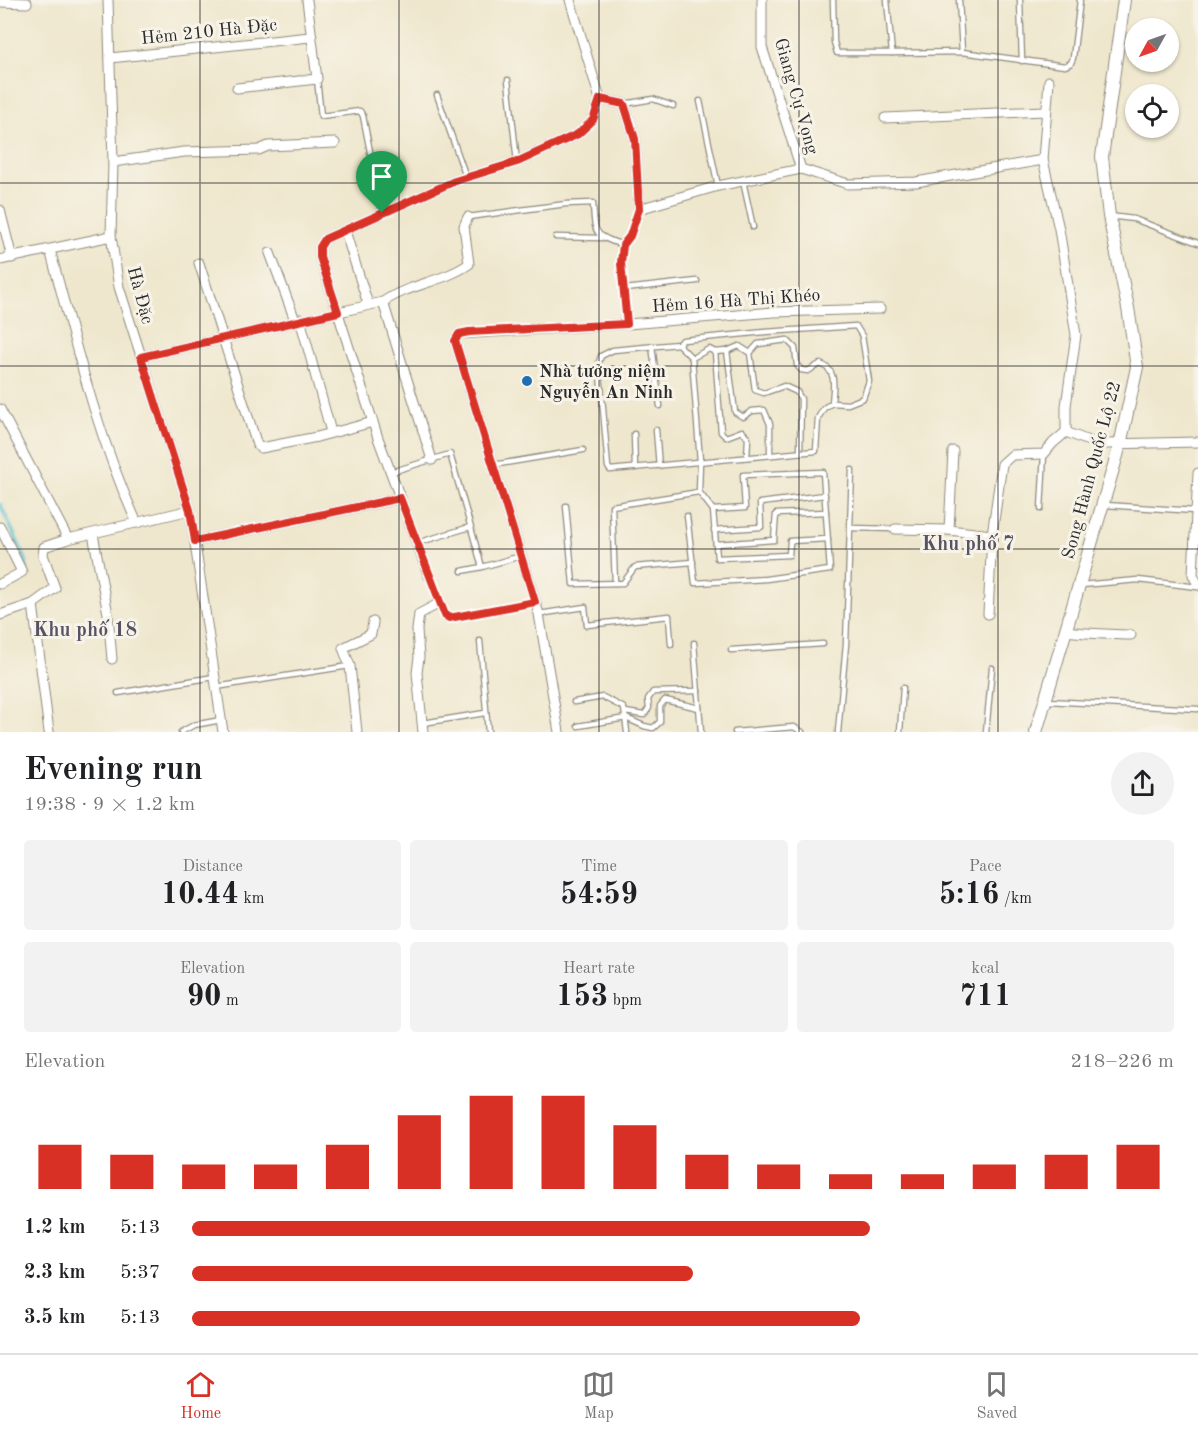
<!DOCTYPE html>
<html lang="en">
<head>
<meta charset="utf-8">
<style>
	body { margin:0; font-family:"Old Standard TT",serif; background:#f2f2f2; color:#202124; height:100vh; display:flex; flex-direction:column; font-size:22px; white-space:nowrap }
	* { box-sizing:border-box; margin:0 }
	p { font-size:20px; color:#757577 }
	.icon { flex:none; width:33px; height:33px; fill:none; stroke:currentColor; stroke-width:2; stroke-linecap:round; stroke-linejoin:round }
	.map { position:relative; height:732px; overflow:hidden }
	.panel { display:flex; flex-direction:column; background:#fff; flex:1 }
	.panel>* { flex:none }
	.needle { width:39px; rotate:230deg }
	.controls { position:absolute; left:1125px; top:18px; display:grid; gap:12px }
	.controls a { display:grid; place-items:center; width:54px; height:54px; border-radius:50%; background:#fff; box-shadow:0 2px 4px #0004; font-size:30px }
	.pin { position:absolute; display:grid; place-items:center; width:51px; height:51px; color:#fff; margin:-62px -26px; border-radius:50% 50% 50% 0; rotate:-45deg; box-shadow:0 0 6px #0007 }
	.pin .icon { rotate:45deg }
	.round { display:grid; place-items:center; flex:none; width:63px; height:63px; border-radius:32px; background:#f2f2f2 }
	.overview { display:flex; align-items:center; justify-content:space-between; height:102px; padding:0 24px }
	h1 { font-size:33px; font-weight:800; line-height:45px }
	.figures { display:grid; grid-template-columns:repeat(3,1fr); gap:9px; height:102px; padding:6px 24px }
	.figures div { display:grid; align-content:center; border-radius:6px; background:#f2f2f2; text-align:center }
	.figures b { font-size:30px; font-weight:800 }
	.figures small { font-size:16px; font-weight:400 }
	.figures p { font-size:16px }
	.chart { height:168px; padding:12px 24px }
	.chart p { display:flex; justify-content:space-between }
	.chart svg { width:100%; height:108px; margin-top:6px; stroke:#d93025; stroke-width:6 }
	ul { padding:0 24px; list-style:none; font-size:20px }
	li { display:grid; grid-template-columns:96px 72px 1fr; align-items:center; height:45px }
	li i { height:15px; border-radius:8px; background:#d93025 }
	.dock { display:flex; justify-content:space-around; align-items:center; height:84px; border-top:2px solid #e0e0e0; background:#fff; font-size:16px; color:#757577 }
	.dock a { display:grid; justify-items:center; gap:3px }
	.dock .on { color:#d93025 }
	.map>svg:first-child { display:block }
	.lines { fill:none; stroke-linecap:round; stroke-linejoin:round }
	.stream { stroke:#5ec8da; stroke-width:3 }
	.service-casing { stroke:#8d897c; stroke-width:7 }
	.minor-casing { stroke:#8d897c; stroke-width:11 }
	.tertiary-casing { stroke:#8d897c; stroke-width:14 }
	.service { stroke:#fff; stroke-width:4.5 }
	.minor { stroke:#fff; stroke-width:9 }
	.tertiary { stroke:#fff; stroke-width:12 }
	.route-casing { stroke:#fff; stroke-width:12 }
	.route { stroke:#d93025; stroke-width:8 }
	.grid { fill:none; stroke:#2b2b2b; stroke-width:1.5; stroke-opacity:0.55 }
	.poi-dot { fill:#1f6fb2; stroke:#f7f3e8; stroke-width:2 }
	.labels { text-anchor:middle; stroke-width:6; stroke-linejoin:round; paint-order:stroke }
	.street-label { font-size:18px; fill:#2b2b2b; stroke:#f7f3e8 }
	.poi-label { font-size:18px; font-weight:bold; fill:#2b2b2b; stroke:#f7f3e8; text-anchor:start }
	.neighbourhood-label { font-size:20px; font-weight:bold; fill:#565365; stroke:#f7f3e8 }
</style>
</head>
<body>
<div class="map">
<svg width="1198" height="732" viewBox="0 0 1198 732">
	<rect width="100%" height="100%" fill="#f7f3e8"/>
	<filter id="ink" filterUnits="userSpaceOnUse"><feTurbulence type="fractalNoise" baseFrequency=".0167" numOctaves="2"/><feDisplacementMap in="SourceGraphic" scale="12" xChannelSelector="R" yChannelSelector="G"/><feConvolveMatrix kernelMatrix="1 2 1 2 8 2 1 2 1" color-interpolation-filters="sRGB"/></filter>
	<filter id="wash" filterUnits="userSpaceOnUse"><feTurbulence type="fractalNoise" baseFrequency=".008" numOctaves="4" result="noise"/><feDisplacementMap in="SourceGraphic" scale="24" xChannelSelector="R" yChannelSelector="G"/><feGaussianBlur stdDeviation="1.35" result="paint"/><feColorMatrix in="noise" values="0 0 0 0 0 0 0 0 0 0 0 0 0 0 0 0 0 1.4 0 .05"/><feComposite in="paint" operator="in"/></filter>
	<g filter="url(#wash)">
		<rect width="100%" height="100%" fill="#efe7cd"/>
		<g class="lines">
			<!-- stream -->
			<path class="stream" d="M0,504L26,560L27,574L22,577"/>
		</g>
	</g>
	<g filter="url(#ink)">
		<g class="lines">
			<defs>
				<g id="service">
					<path d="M833,0L834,42L837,53H892"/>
					<path d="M887,0L892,53L962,52L1065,66L1071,63L1073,58L1080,0"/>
					<path d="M959,0L962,52"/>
					<path d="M1020,0L1022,61"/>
					<path d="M317,79L321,116L360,111L363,116L382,212"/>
					<path d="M508,80L517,162"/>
					<path d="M437,95L466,177"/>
					<path d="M700,101L718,186"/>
					<path d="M624,104L653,99L673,106"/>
					<path d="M743,181L753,227"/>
					<path d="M1109,216L1134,219L1198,243"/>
					<path d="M468,217L566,204L593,203C595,234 593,235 623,245"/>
					<path d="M556,237L601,238"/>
					<path d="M625,289L697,281"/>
					<path d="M628,324L621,263L623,245L630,236L639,209"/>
					<path d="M856,326L862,336L869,381L863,398L848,404L832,403L824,408L818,418L816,451L610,470L608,467L599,362L601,356L613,350L678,344L683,340L765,332Z"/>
					<path d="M678,344L692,358L700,461L699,492L713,510L717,558L789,555L790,541L828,539"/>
					<path d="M652,346L660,406"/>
					<path d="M727,351L735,412L743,417L752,411L764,410L770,424V455"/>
					<path d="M715,352L727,351L739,346L750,353L755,390L764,393L784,386L797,392L801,399L800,452"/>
					<path d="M750,353L758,344L787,340L795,348L797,365L801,370L808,371L820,364C838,369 833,389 832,403"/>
					<path d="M692,358L709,349L715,352L721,432L726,437L742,431L748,438L747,457"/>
					<path d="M656,430L659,466"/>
					<path d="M634,434L635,468"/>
					<path d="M493,465L583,450"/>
					<path d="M391,472L450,454L482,567L521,556"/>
					<path d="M1105,505L1195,511"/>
					<path d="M566,506L573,584L623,583L635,567L693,562"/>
					<path d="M1041,509L1044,454"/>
					<path d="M687,516L695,583L766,579L830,570L823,472L743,475L745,508L713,510"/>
					<path d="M851,528L895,529"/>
					<path d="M714,530L761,527L760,503L825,495"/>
					<path d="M417,543L470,527"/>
					<path d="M716,544L774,540L776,514L826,512"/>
					<path d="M462,571L482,567"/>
					<path d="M429,576L445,615L449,618L535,602"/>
					<path d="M615,583L612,506L699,492"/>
					<path d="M1081,585L1138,580L1198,587"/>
					<path d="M539,614L585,607L587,625L669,616L671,644"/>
					<path d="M480,641L488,732"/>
					<path d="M694,643L701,732"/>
					<path d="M731,650L823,644"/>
					<path d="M216,687L349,666"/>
					<path d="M118,693L214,677"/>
					<path d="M1048,701L1198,709"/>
					<path d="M574,702L603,697L624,708L627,732"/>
					<path d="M625,712L644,715L649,708L648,699L653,692L698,691"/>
					<path d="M423,723L485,713"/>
					<path d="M578,726L626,718L644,726L653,728L660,722V706L665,700L699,708"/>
					<path d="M181,732L194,725L221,720"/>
					<path d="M735,732L794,727L802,732"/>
					<path d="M838,732L846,644L852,470"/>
					<path d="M900,732L903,688"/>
					<path d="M986,732L992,668"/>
				</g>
				<g id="minor">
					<path d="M108,0L113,162L111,236L119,287L190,510L223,732"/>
					<path d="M570,0L600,99"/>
					<path d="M762,0V47L801,169L848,184L916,182L1043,160"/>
					<path d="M0,2L27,3"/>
					<path d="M110,58L310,37"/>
					<path d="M1049,81L1043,160L1059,229L1076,335L1066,406V432L1091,442L1107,444L1198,442"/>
					<path d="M237,88L317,79L307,0"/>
					<path d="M600,99L624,104L635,139L639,209L718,186L801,169"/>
					<path d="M885,118L1045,111"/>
					<path d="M113,162L184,152L259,150L268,146L335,143"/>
					<path d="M0,210L12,258"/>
					<path d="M345,231L368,304"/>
					<path d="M50,250C75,342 97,435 137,523"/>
					<path d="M270,253L295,320"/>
					<path d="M0,260L111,236"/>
					<path d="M199,263L257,445L261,448L317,437L373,422"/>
					<path d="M383,302L432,460"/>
					<path d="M300,319L331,432"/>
					<path d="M141,357L383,302C409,284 443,282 469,264L464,226L468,217"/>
					<path d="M0,409L68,539L190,510"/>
					<path d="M1198,473L1193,575L1198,585"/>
					<path d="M0,527L22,572L0,584"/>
					<path d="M895,529L949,530L992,535"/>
					<path d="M949,530L953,451"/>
					<path d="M93,534L108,614L112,659"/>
					<path d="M195,541L401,498"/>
					<path d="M429,576L378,438L320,257V247L325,239L455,181L517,162L578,134L593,120L600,99"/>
					<path d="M33,604L49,732"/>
					<path d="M988,614L992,535L1002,464L1012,455L1044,454L1053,443L1066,432"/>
					<path d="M0,615L33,604L55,588L43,555L44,547L68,539"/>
					<path d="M1065,631C1088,634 1108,634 1131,635"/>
					<path d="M357,732L350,666L343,648L371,634L373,622"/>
					<path d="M423,732L417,673L419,657L417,630L419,614L440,603"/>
					<path d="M559,732L539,614L455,341L459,334L628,324L774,312L880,309"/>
				</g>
				<path id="tertiary" d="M1036,732L1120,445L1137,367L1128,308L1109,216L1102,157L1124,0"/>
			</defs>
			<!-- service casing -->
			<use href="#service" class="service-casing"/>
			<!-- minor casing -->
			<use href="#minor" class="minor-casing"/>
			<!-- tertiary casing -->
			<use href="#tertiary" class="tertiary-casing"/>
			<!-- service -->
			<use href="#service" class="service"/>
			<!-- minor -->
			<use href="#minor" class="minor"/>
			<!-- tertiary -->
			<use href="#tertiary" class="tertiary"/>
		</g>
	</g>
	<g class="lines" filter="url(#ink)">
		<defs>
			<path id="route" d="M600,99L624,104L635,139L639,209L630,236L623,245L621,263L627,324L469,332L459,334L455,341L535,602L449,618L445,615L400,498L195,541L190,510L141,357L338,312L320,257V247L325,239L455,181L517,162L578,134L593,120Z"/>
		</defs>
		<!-- route casing -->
		<use href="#route" class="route-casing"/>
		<!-- route -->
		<use href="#route" class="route"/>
	</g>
	<!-- grid -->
	<path class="grid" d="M200,0V732M399,0V732M599,0V732M799,0V732M998,0V732M0,183H1198M0,366H1198M0,549H1198"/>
	<!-- markers -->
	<circle class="poi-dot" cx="527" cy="381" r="6"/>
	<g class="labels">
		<!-- street labels -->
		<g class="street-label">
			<text transform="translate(209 31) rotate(-6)" y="6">Hẻm 210 Hà Đặc</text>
			<text transform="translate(797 96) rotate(74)" y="6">Giang Cự Vọng</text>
			<text transform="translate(141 295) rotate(75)" y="6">Hà Đặc</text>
			<text transform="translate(736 300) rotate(-4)" y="6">Hẻm 16 Hà Thị Khéo</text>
			<text transform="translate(1091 470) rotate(-75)" y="6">Song Hành Quốc Lộ 22</text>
		</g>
		<!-- poi labels -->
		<g class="poi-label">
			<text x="539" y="377">Nhà tưởng niệm<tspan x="539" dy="21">Nguyễn An Ninh</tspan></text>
		</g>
		<!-- neighbourhood labels -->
		<g class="neighbourhood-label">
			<text x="968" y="550">Khu phố 7</text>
			<text x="85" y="636">Khu phố 18</text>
		</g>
	</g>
</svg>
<div class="controls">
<a><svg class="needle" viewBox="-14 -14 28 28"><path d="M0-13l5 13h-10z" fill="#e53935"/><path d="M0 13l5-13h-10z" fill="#757577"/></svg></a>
<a><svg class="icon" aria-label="locate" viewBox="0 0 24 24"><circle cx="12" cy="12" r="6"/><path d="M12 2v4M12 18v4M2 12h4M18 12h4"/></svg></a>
</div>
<div class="pin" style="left:382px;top:213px;background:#1e9e55"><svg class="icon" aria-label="arrive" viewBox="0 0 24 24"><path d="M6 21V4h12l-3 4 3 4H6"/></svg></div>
</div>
<section class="panel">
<div class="overview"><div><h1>Evening run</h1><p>19:38 · 9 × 1.2 km</p></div><a class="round"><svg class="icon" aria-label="share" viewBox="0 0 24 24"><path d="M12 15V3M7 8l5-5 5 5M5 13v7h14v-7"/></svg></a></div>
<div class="figures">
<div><p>Distance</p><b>10.44<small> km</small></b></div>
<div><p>Time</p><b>54:59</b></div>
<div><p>Pace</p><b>5:16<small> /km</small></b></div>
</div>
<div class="figures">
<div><p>Elevation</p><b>90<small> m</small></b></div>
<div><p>Heart rate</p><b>153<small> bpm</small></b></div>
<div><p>kcal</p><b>711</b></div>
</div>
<div class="chart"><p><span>Elevation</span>218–226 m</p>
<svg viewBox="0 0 160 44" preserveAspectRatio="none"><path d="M5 44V26M15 44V30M25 44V34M35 44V34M45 44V26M55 44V14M65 44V6M75 44V6M85 44V18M95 44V30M105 44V34M115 44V38M125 44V38M135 44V34M145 44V30M155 44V26"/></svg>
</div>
<ul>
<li><b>1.2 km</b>5:13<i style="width:69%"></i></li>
<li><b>2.3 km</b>5:37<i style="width:51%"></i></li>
<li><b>3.5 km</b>5:13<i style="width:68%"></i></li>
</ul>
</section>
<nav class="dock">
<a class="on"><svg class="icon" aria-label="home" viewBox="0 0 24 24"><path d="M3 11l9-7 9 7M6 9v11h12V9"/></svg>Home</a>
<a><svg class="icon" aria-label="map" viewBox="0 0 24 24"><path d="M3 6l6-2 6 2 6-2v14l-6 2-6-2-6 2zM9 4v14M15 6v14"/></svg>Map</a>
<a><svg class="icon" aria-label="saved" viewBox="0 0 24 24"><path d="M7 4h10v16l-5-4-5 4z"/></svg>Saved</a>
</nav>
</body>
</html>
